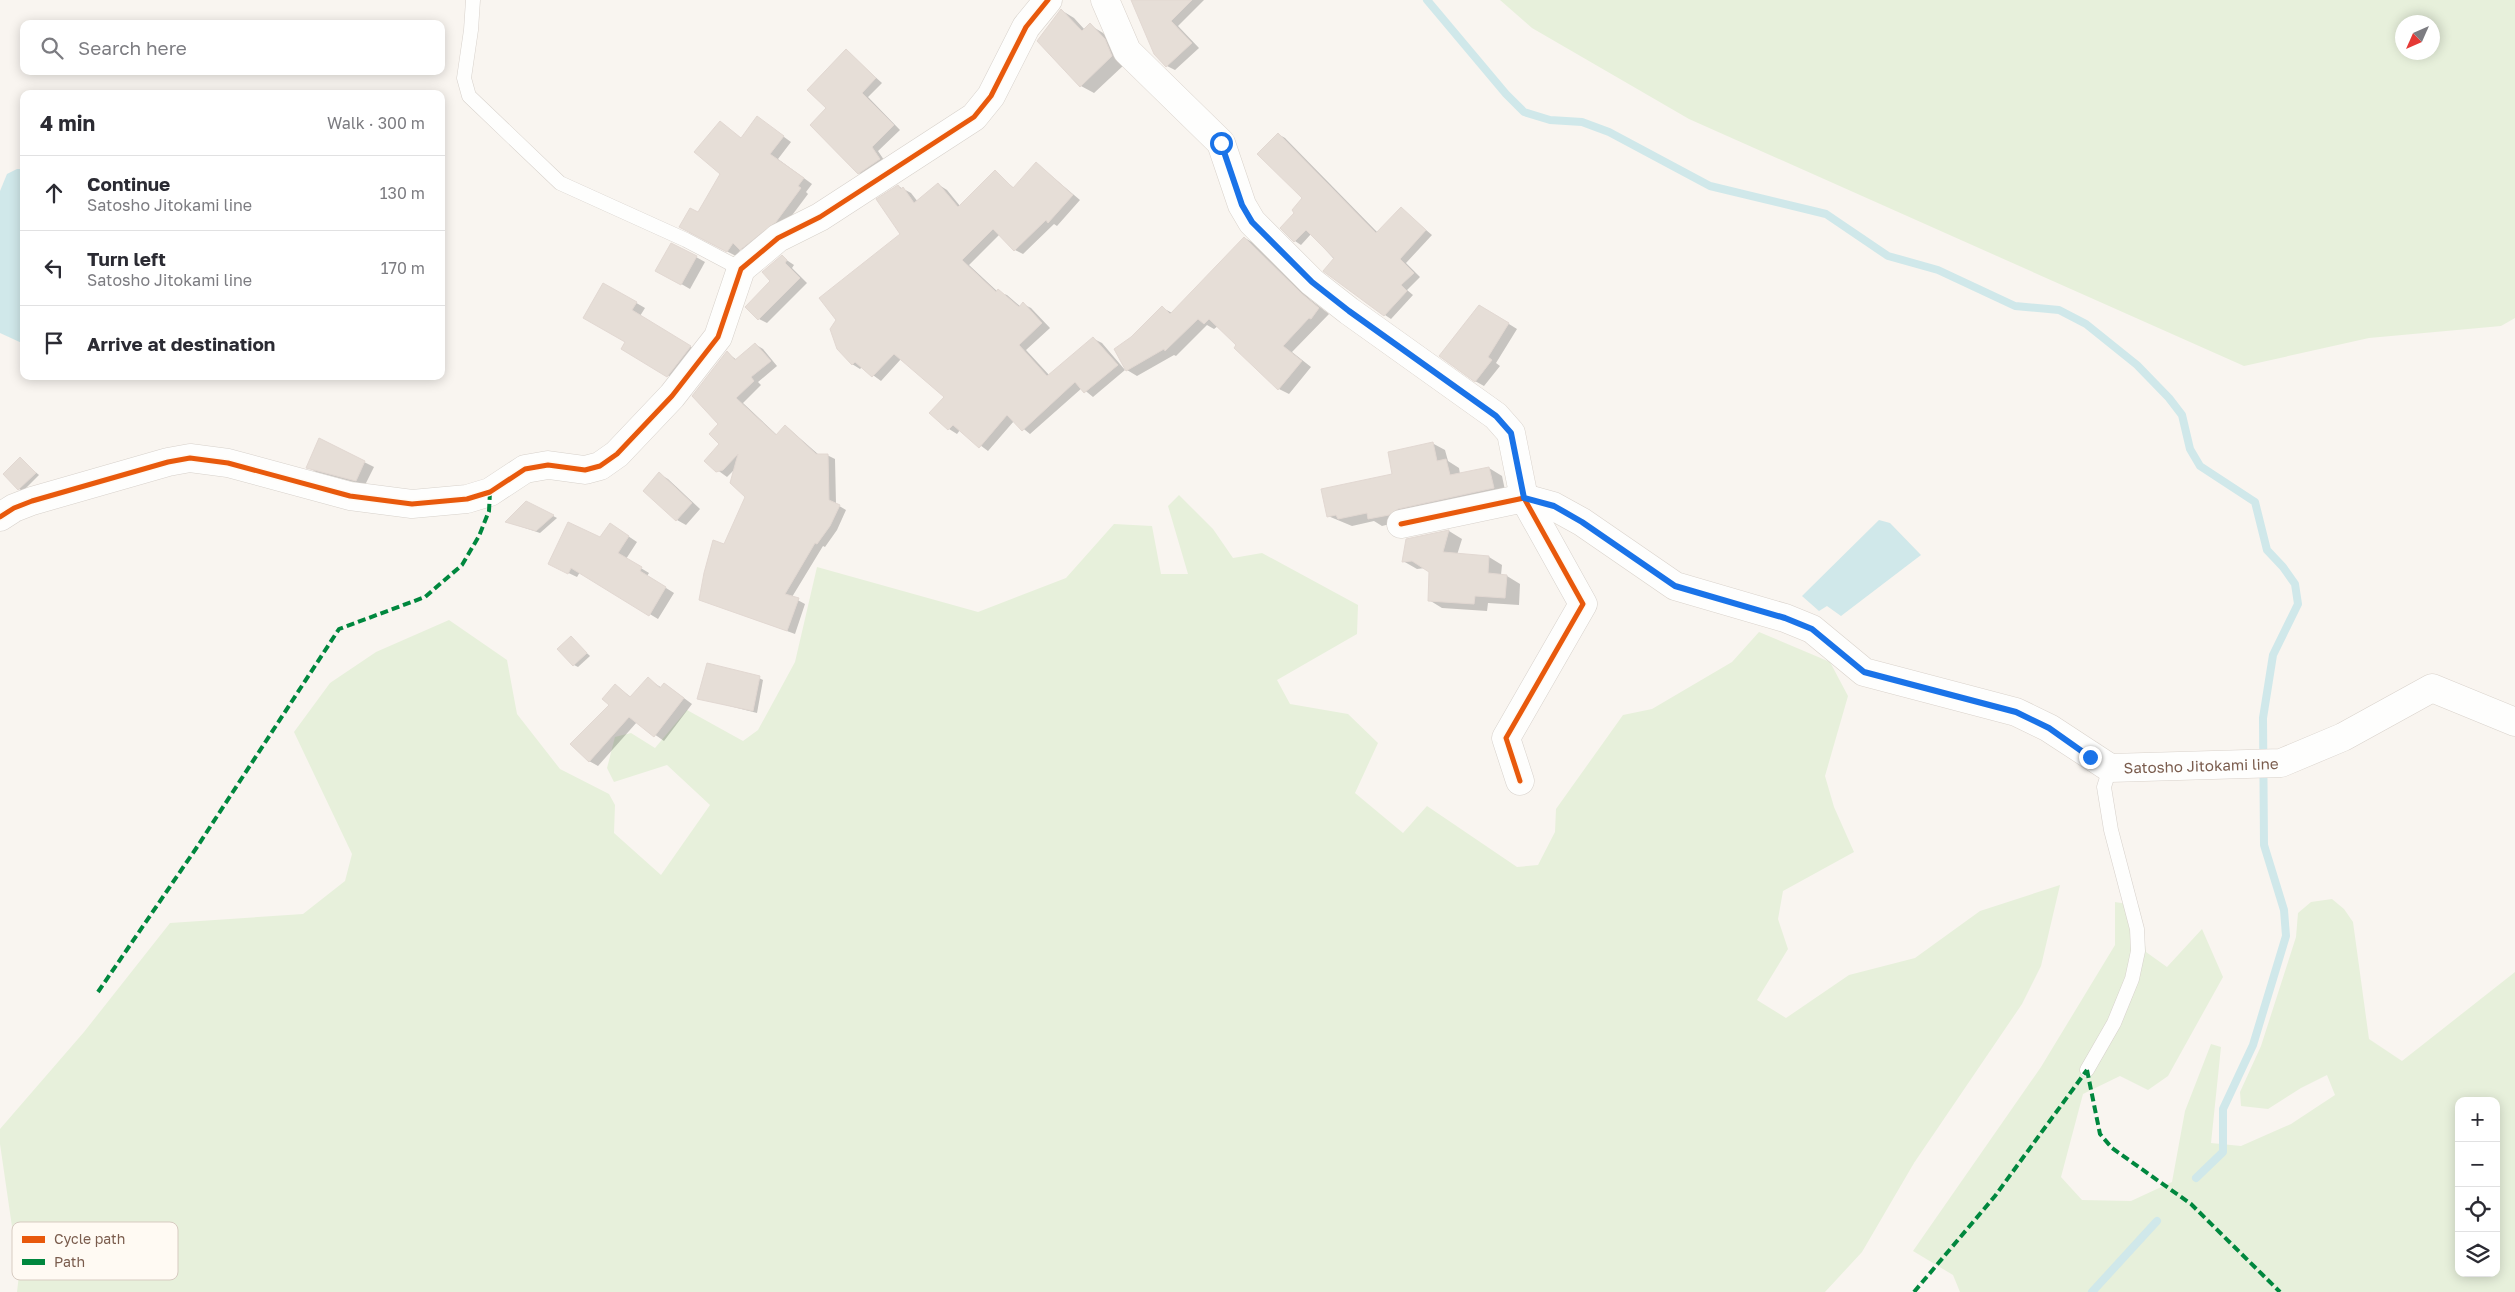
<!DOCTYPE html>
<meta charset="utf-8">
<style>
:root{--surface:#fff;--page:#f2f2f3;--text:#2b2b33;--muted:#7c7c81;--line:#e1e1e2}
body{margin:0;font-family:"Golos Text",sans-serif;background:var(--page);color:var(--text)}
.controls{position:absolute;right:15px;bottom:15px;display:grid;overflow:hidden;border-radius:10px;box-shadow:0 2px 12px #0003}
.controls button{width:45px;height:45px;display:grid;place-items:center;padding:0;border:0;border-bottom:1px solid var(--line);background:var(--surface);color:var(--text);font:25px sans-serif}
.compass{position:absolute;left:2395px;top:15px;width:45px;height:45px;border-radius:50%;background:var(--surface);box-shadow:0 2px 12px #0003;rotate:225deg}
.stop{position:absolute;width:15px;height:15px;margin:-11px;border:4px solid #1a73e8;border-radius:50%;background:#fff}
.stop.end{background:#1a73e8;border-color:#fff;box-shadow:0 1px 5px #0008}
.list{margin:0;padding:0;list-style:none}
h2{display:flex;justify-content:space-between;align-items:center;height:65px;margin:0;padding:0 20px;font-size:21px}
h2 small{font-size:16px;font-weight:400;color:var(--muted)}
.list li{display:grid;grid-template-columns:32px 1fr auto;gap:15px;align-items:center;box-sizing:border-box;height:75px;padding:0 20px;border-top:1px solid var(--line)}
.list b{display:block;font-size:19px;white-space:nowrap}
.list p{margin:0;font-size:16px;white-space:nowrap;color:var(--muted)}
.list em{font-size:16px;font-style:normal;color:var(--muted)}
.icon{flex:none;width:28px;height:28px;fill:none;stroke:currentColor;stroke-width:2;stroke-linecap:round;stroke-linejoin:round}
.map{position:relative;flex:none;width:2515px;height:1292px;overflow:hidden}
.search{position:absolute;background:var(--surface);box-shadow:0 2px 12px #0003;left:20px;top:20px;width:425px;height:55px;display:flex;align-items:center;gap:12px;box-sizing:border-box;padding:0 18px;border-radius:10px;color:var(--muted);font-size:19px}
.panel{position:absolute;background:var(--surface);box-shadow:0 2px 12px #0003;left:20px;top:90px;width:425px;height:290px;border-radius:10px}
.map>svg:first-child{display:block}
.green{fill:#e7f0db;fill-rule:evenodd}
.water{fill:#d0e8ea}
.shadow{fill:#0003}
.lines{fill:none;stroke-linecap:round;stroke-linejoin:round}
.stream{stroke:#d0e8ea;stroke-width:8}
.building{fill:#e6ded7;stroke:#e2d8d2}
.lane-casing{stroke:#d7d1cb;stroke-width:15}
.street-casing{stroke:#d7d1cb;stroke-width:29}
.secondary-casing{stroke:#d9d2cb;stroke-width:29}
.lane{stroke:#fefefd;stroke-width:14}
.street{stroke:#fefefd;stroke-width:28}
.secondary{stroke:#fefefd;stroke-width:28}
.quiet{stroke:#00873e;stroke-width:4;stroke-dasharray:8 4;stroke-linecap:butt}
.cycleway-casing{stroke:#fffaf3;stroke-width:8}
.cycleway{stroke:#e8590c;stroke-width:5}
.route{stroke:#1a73e8;stroke-width:6}
.labels{text-anchor:middle;dominant-baseline:central;stroke-width:5;stroke-linejoin:round;paint-order:stroke}
.street-label{font-size:15px;fill:#7a5c4d;stroke:#fffaf3}
.key{fill:#fffaf3;stroke:#d7cbc1;stroke-width:1}
.key-label{font-size:14px;fill:#7a5c4d}
</style>
<div class="map">
<svg width="2515" height="1292" viewBox="0 0 2515 1292">
<rect width="100%" height="100%" fill="#f9f5f0"/>
<g class="green">
<path d="M1500,0H2515V318L2501,326L2369,338L2244,366L1689,119L1532,28ZM2402,22H2432V52H2402Z"/>
<polygon points="1179,495 1213,529 1233,558 1262,553 1358,605 1357,634 1277,680 1290,704 1348,714 1378,743 1355,793 1403,833 1427,806 1517,867 1538,865 1555,832 1556,809 1623,715 1652,709 1732,662 1759,632 1830,662 1848,696 1825,776 1834,807 1854,852 1783,891 1778,919 1788,949 1757,1000 1786,1018 1849,975 1915,958 1980,911 2060,885 2041,966 2022,1004 1914,1163 1862,1252 1825,1292 17,1292 19,1275 0,1144 0,1129 84,1032 170,923 303,914 345,881 352,854 294,732 330,683 376,652 449,620 507,660 517,714 560,769 609,794 615,805 614,833 661,875 710,805 667,765 614,782 607,768 615,737 631,733 655,748 687,710 743,741 758,730 795,662 817,567 978,612 1066,578 1114,524 1152,526 1161,574 1188,574 1168,506"/>
<path d="M2332,899L2344,909L2353,922L2369,1039L2402,1061L2515,972V1292H1960L1953,1275L1913,1251L2041,1067L2115,945V902L2139,906L2146,952L2167,967L2202,929L2223,977L2168,1076L2148,1090L2120,1076L2083,1094L2061,1177L2082,1200L2131,1201L2172,1182L2185,1111L2211,1044L2221,1047L2211,1143L2241,1146L2291,1124L2335,1095L2327,1075L2301,1088L2268,1109L2241,1106L2240,1092L2261,1046L2296,937L2298,913L2311,902ZM2459,1101H2496V1273H2459Z"/>
</g>
<g class="water">
<polygon points="17,169 24,169 24,344 0,333 0,191 7,174"/>
<polygon points="1879,520 1890,523 1921,555 1841,616 1827,606 1819,611 1802,596"/>
</g>
<g class="shadow">
<polygon points="1137,0 1204,0 1178,26 1199,48 1175,70 1167,66"/>
<polygon points="1061,10 1074,18 1085,30 1090,25 1103,33 1118,48 1125,64 1094,93 1081,86"/>
<polygon points="846,51 882,83 868,97 900,130 878,151 886,163 865,177 859,173 828,108"/>
<polygon points="758,118 791,142 778,159 812,184 806,192 808,194 784,226 749,254 741,249 736,256 689,232 722,173 720,123 742,139"/>
<polygon points="1278,134 1285,138 1378,233 1401,209 1432,235 1406,263 1420,277 1407,290 1413,295 1391,319 1385,315 1311,234 1301,245 1295,241 1296,213 1304,198"/>
<polygon points="1036,163 1080,200 1057,226 1054,224 1023,254 1015,250 1000,234 969,265 998,292 1007,295 1021,307 1023,304 1031,308 1050,328 1026,350 1050,376 1094,339 1102,343 1125,370 1093,397 1082,388 1030,434 1014,421 988,451 960,430 957,434 949,429 931,413 946,397 901,359 881,381 862,367 860,369 852,364 902,235 898,186 911,193 918,202 939,185 947,190 960,206 995,172 1014,188"/>
<polygon points="1245,238 1255,244 1311,300 1329,314 1292,352 1311,367 1289,394 1279,389 1236,348 1238,345 1218,326 1214,329 1207,325 1176,356 1174,355 1137,376 1127,370 1132,338 1163,308 1172,313"/>
<polygon points="696,257 705,262 690,289 657,270"/>
<polygon points="782,257 794,265 792,268 807,283 767,323 759,319"/>
<polygon points="604,284 645,308 640,316 699,352 677,381 623,348 627,342"/>
<polygon points="1480,306 1517,329 1496,363 1500,366 1484,386 1475,381"/>
<polygon points="755,344 763,349 777,366 758,382 761,385 743,403 777,435 786,426 819,455 827,455 835,459 836,504 846,510 837,530 825,547 823,546 792,597 805,604 795,634 701,599 746,496 735,469 727,477 705,461 721,444 720,424 727,353 737,360"/>
<polygon points="320,440 374,467 365,485 316,472 308,467"/>
<polygon points="1432,443 1445,450 1448,461 1459,468 1460,474 1489,468 1502,476 1506,495 1382,526 1374,521 1352,526 1328,516 1394,475"/>
<polygon points="20,459 39,475 23,491 19,489"/>
<polygon points="659,474 668,479 700,509 686,525 677,520 644,490"/>
<polygon points="526,502 557,518 540,533 510,523"/>
<polygon points="619,530 637,542 626,559 649,573 647,576 674,593 658,619 580,572 577,577 558,568"/>
<polygon points="1449,531 1462,539 1457,555 1489,557 1502,565 1501,575 1507,576 1520,584 1519,605 1488,603 1487,611 1442,608 1429,600 1430,571 1425,568 1417,569 1403,561 1407,540"/>
<polygon points="571,638 590,656 578,667 574,665"/>
<polygon points="759,678 763,680 757,713 698,698"/>
<polygon points="648,679 662,688 665,684 692,704 664,741 637,722 598,766 589,761 611,705 615,686 631,697"/>
</g>
<g class="lines">
<g class="stream">
<polyline points="1427,0 1506,94 1524,112 1550,120 1582,122 1609,132 1710,186 1826,214 1888,256 1938,270 2015,306 2059,310 2086,324 2137,365 2169,398 2182,415 2190,449 2200,466 2255,502 2267,550 2283,567 2295,584 2298,604 2273,655 2263,718 2264,845 2284,910 2286,936 2253,1045 2223,1109 2223,1152 2196,1178"/>
<polyline points="2092,1292 2157,1221"/>
</g>
</g>
<g class="building">
<polygon points="1131,0 1192,0 1171,21 1192,43 1166,67 1154,54"/>
<polygon points="1061,9 1082,31 1090,23 1105,39 1112,56 1080,87 1037,41"/>
<polygon points="846,49 876,78 862,93 894,125 872,147 880,159 858,174 810,125 826,108 807,90"/>
<polygon points="757,116 784,136 770,154 804,178 798,186 801,188 776,222 740,250 733,243 727,252 679,227 690,208 698,212 720,174 694,152 720,121 741,138"/>
<polygon points="1278,133 1376,233 1401,207 1426,230 1400,259 1414,273 1401,285 1407,291 1384,316 1323,271 1334,258 1306,230 1294,242 1280,228 1294,213 1292,210 1302,198 1257,154"/>
<polygon points="1036,162 1073,195 1048,223 1046,220 1014,251 993,229 962,260 996,292 998,289 1019,307 1023,302 1042,323 1019,345 1047,376 1093,337 1118,365 1084,393 1075,382 1022,431 1007,415 979,448 953,425 948,430 929,413 944,397 894,354 872,377 855,362 852,365 837,349 830,329 836,320 819,298 900,234 876,199 898,185 901,189 903,187 914,203 938,183 958,207 995,170 1013,188"/>
<polygon points="1244,237 1301,293 1319,308 1311,319 1309,318 1283,346 1302,361 1278,390 1234,348 1236,345 1209,319 1204,324 1198,319 1165,351 1164,349 1126,371 1114,349 1131,337 1162,306 1170,314"/>
<polygon points="671,243 697,256 681,285 655,271"/>
<polygon points="782,255 787,260 785,263 800,278 758,320 745,307 770,281 762,272"/>
<polygon points="603,283 637,302 632,310 691,346 667,377 621,349 625,342 583,318"/>
<polygon points="1479,305 1509,323 1488,357 1492,360 1475,382 1439,356"/>
<polygon points="755,343 771,361 751,377 754,381 736,398 776,435 785,425 816,454 828,454 829,500 840,505 830,526 817,544 815,543 785,594 799,598 787,631 699,600 704,573 713,540 724,544 745,497 730,483 738,454 723,470 716,472 704,461 719,444 709,434 718,424 692,396 727,351 735,360"/>
<polygon points="319,438 365,461 356,481 306,468"/>
<polygon points="1433,442 1437,461 1446,459 1450,475 1489,467 1494,488 1398,509 1389,515 1368,519 1367,513 1338,519 1336,515 1327,517 1321,489 1392,474 1388,452"/>
<polygon points="20,457 36,473 18,490 3,474"/>
<polygon points="659,472 692,503 676,521 643,491"/>
<polygon points="526,501 554,515 536,531 505,522"/>
<polygon points="568,522 600,537 610,523 629,536 618,553 642,567 640,571 666,587 649,616 571,568 568,574 548,564"/>
<polygon points="1449,530 1443,552 1489,556 1488,573 1507,575 1505,598 1475,596 1474,604 1428,601 1429,572 1412,561 1402,562 1406,539"/>
<polygon points="571,636 587,653 573,666 557,649"/>
<polygon points="707,663 760,676 753,711 697,699"/>
<polygon points="648,677 660,688 664,683 684,698 654,737 629,717 589,762 570,744 609,705 602,699 615,684 630,697"/>
</g>
<g class="lines">
<g class="lane-casing">
<g id="lane">
<polyline points="473,0 471,30 464,78 469,96 560,183 686,240 741,269"/>
<polyline points="2087,1070 2114,1023 2132,979 2138,951 2137,929 2111,830 2104,787 2110,768"/>
</g>
</g>
<g class="street-casing">
<g id="street">
<polyline points="0,517 14,508 32,501 168,462 190,458 228,463 350,496 412,504 467,499 490,492 525,469 548,465 585,470 600,466 617,454 672,396 718,337 741,269 778,238 820,217 974,117 991,96 1026,27 1048,0"/>
<polyline points="1401,524 1524,498 1583,604 1506,738 1520,781"/>
</g>
</g>
<g class="secondary-casing">
<g id="secondary">
<path id="s1" d="M1105,0L1127,51L1221,143L1242,205L1252,222L1312,282L1349,311L1496,416L1511,433L1524,498L1553,506L1582,522L1675,586L1785,618L1812,629L1864,672L2016,712L2049,728L2110,768L2281,763L2343,737L2432,688L2515,722"/>
</g>
</g>
<use href="#lane" class="lane"/>
<use href="#street" class="street"/>
<use href="#secondary" class="secondary"/>
<g class="quiet">
<polyline points="98,992 197,847 339,629 425,597 462,565 479,536 489,511 490,492"/>
<polyline points="2087,1070 2100,1134 2112,1148 2191,1204 2280,1292"/>
<polyline points="1914,1292 1995,1196 2087,1070"/>
</g>
<g class="cycleway-casing">
<g id="cycleway">
<polyline points="0,517 14,508 32,501 168,462 190,458 228,463 350,496 412,504 467,499 490,492 525,469 548,465 585,470 600,466 617,454 672,396 718,337 741,269 778,238 820,217 974,117 991,96 1026,27 1048,0"/>
<polyline points="1401,524 1524,498 1583,604 1506,738 1520,781"/>
</g>
</g>
<use href="#cycleway" class="cycleway"/>
</g>
<g class="lines">
<polyline class="route" points="1221,143 1242,205 1252,222 1312,282 1349,311 1496,416 1511,433 1524,498 1554,506 1582,522 1675,586 1785,618 1812,629 1864,672 2016,712 2049,728 2090,757"/>
</g>
<g class="labels">
<g class="street-label">
<text stroke="none"><textPath href="#s1" startOffset="1419">Satosho Jitokami line</textPath></text>
</g>
</g>
<rect x="12" y="1222" width="166" height="58" rx="8" class="key"/>
<rect x="22" y="1236" width="23" height="7" fill="#e8590c"/>
<rect x="22" y="1259" width="23" height="6" fill="#00873e"/>
<g class="key-label">
<text x="54" y="1244">Cycle path</text>
<text x="54" y="1267">Path</text>
</g>
</svg>
<div class="controls">
<button>+</button>
<button>−</button>
<button><svg class="icon" aria-label="locate" viewBox="0 0 24 24"><circle cx="12" cy="12" r="6"/><path d="M12 2v4M12 18v4M2 12h4M18 12h4"/></svg></button>
<button><svg class="icon" aria-label="layers" viewBox="0 0 24 24"><path d="M12 4l9 5-9 5-9-5zM3 14l9 5 9-5"/></svg></button>
</div>
<svg class="compass" viewBox="-18 -18 36 36"><path d="M0-13l5 13h-10z" fill="#e53935"/><path d="M0 13l5-13h-10z" fill="#7c7c81"/></svg>
<div class="stop" style="left:1221px;top:143px"></div>
<div class="stop end" style="left:2090px;top:757px"></div>
<div class="search"><svg class="icon" aria-label="search" viewBox="0 0 24 24"><circle cx="10" cy="10" r="6"/><path d="M15 15l6 6"/></svg>Search here</div>
<section class="panel">
<h2>4 min<small>Walk · 300 m</small></h2>
<ul class="list">
<li><svg class="icon" aria-label="ahead" viewBox="0 0 24 24"><path d="M12 20V5M6 11l6-6 6 6"/></svg><div><b>Continue</b><p>Satosho Jitokami line</p></div><em>130 m</em></li>
<li><svg class="icon" aria-label="left" viewBox="0 0 24 24"><path d="M17 20v-9H6M10 6l-5 5 5 5"/></svg><div><b>Turn left</b><p>Satosho Jitokami line</p></div><em>170 m</em></li>
<li><svg class="icon" aria-label="arrive" viewBox="0 0 24 24"><path d="M6 21V4h12l-3 4 3 4H6"/></svg><div><b>Arrive at destination</b></div></li>
</ul>
</section>
</div>
